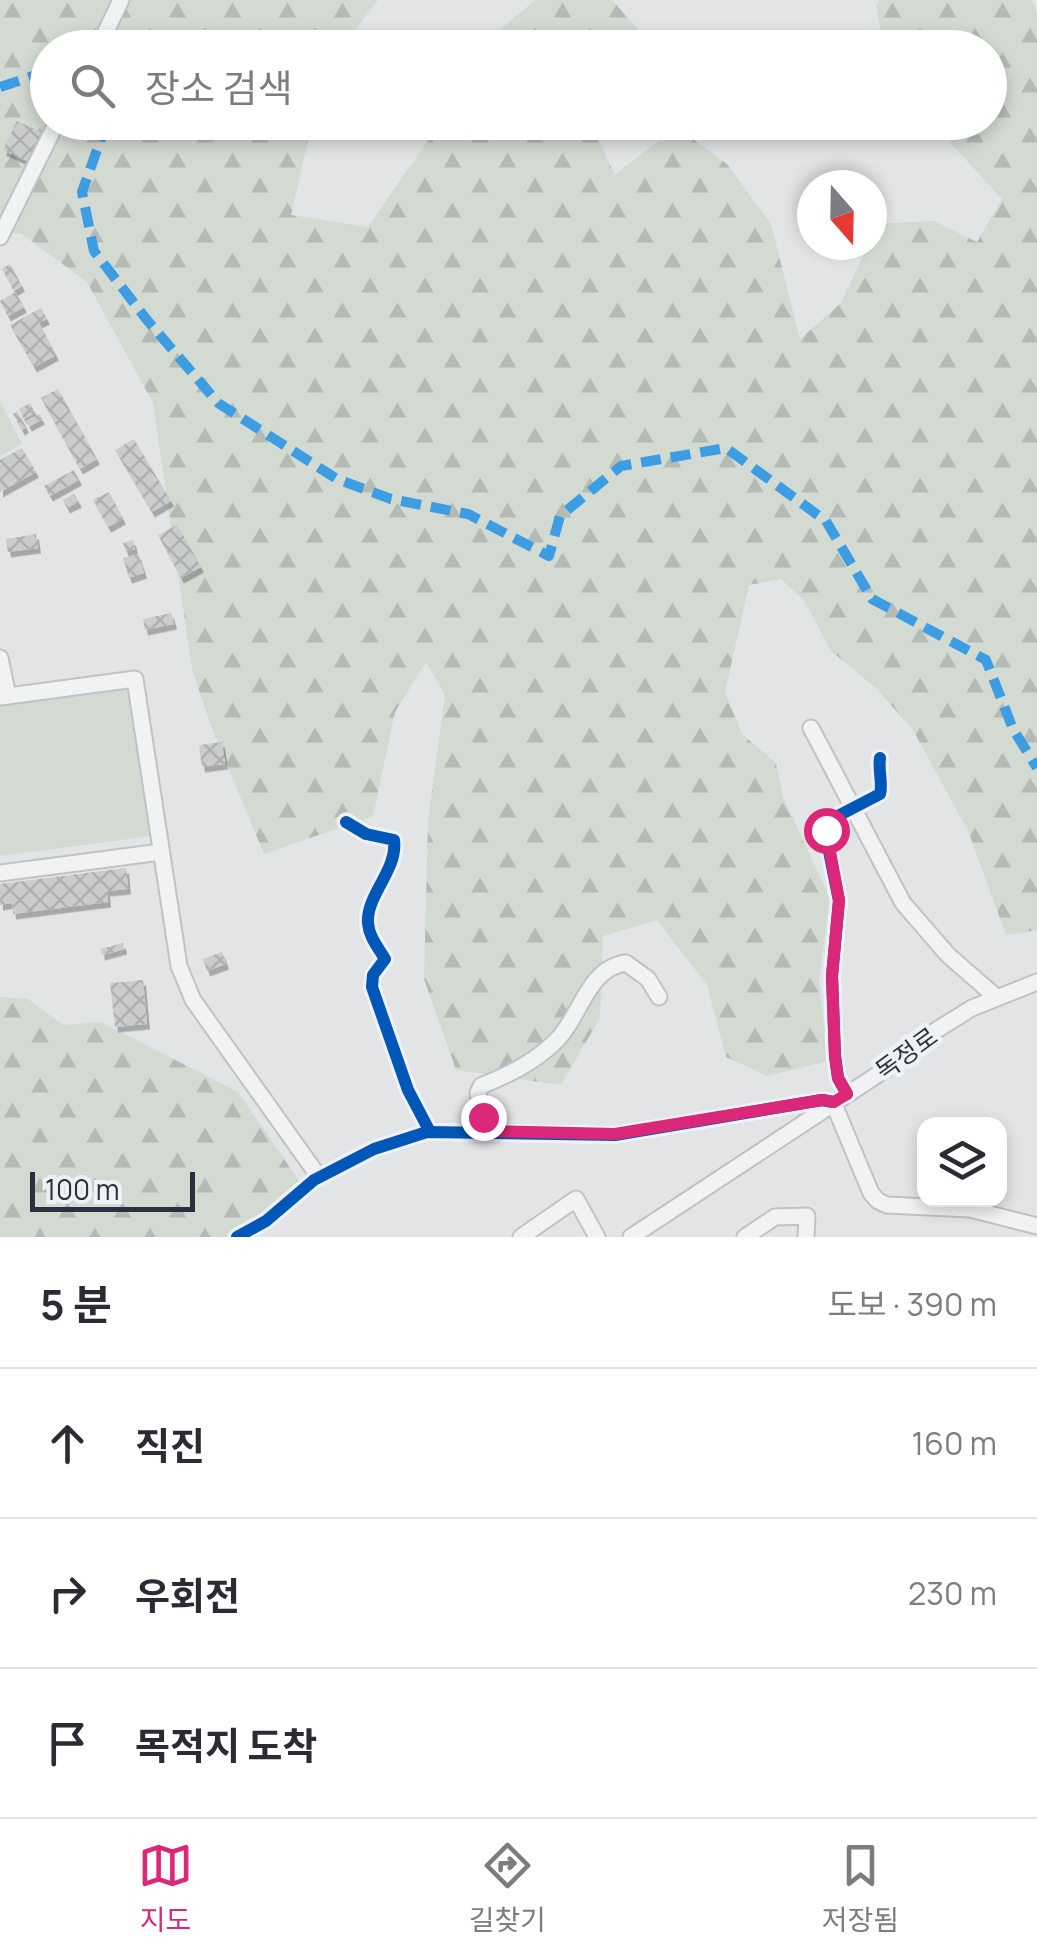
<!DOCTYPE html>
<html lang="ko">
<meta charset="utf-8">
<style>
:root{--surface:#fff;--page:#f2f2f3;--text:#2b2b33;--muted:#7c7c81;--line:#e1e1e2;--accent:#db2777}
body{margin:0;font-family:Manrope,"Noto Sans KR",sans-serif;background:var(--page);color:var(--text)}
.controls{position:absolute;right:30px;bottom:30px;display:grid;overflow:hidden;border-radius:20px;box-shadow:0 5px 15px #0003}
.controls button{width:90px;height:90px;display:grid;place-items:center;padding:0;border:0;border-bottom:2px solid var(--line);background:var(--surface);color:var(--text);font:50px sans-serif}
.compass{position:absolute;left:797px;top:170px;width:90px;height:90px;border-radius:50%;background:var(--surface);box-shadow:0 5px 15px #0003;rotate:160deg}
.scale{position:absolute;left:30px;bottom:25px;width:165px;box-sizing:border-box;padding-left:10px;border:5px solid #2a303e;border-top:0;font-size:28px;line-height:35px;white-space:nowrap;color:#2a303e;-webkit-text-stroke:8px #eff2f5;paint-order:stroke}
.stop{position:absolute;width:30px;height:30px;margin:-22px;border:8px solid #db2777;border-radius:50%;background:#fff}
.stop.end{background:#db2777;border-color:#fff;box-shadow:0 2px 10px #0008}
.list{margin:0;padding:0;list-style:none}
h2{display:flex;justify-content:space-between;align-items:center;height:130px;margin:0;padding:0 40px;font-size:42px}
h2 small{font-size:32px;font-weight:400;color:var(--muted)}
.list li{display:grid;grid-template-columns:65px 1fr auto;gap:30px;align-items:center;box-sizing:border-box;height:150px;padding:0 40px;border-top:2px solid var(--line)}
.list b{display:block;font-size:38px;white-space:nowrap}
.list em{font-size:32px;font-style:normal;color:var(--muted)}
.icon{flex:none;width:55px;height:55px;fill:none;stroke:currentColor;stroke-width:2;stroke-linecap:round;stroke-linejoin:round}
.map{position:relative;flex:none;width:1037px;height:1237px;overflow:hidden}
.search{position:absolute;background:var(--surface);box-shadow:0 5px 15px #0003;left:30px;right:30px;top:30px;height:110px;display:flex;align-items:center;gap:25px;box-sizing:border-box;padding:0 35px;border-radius:55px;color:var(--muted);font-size:38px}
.sheet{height:580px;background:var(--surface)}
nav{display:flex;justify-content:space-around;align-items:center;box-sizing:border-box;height:140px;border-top:2px solid var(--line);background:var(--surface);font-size:28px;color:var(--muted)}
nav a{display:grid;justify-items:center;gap:5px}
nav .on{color:var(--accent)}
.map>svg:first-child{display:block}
.forest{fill:url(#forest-firs)}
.garden{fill:#d2dad2}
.building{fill:url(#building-cross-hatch);filter:url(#shadow)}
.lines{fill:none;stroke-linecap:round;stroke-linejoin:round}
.minor-casing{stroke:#c0c2c4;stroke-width:19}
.minor{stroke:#f0f2f3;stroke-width:15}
.quiet{stroke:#3d9de3;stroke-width:10;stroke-dasharray:20 10;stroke-linecap:butt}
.cycleway-casing{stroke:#eff2f5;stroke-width:19}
.cycleway{stroke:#0057b8;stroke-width:12}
.route{stroke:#db2777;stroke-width:12}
.labels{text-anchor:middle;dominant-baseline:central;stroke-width:9;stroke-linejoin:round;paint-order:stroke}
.street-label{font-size:25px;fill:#2a303e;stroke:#eff2f5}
</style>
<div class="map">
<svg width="1037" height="1237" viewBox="0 0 1037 1237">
<defs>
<pattern id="forest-firs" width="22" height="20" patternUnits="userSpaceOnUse" patternTransform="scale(2.5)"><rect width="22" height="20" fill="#d2dad2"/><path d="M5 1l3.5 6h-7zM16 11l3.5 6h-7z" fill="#b4bbb5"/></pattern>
<pattern id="building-cross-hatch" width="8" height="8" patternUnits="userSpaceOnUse" patternTransform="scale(2.5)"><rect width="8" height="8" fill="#caccce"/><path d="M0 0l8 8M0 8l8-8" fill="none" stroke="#aeb0b2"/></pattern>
<filter id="shadow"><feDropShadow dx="3" dy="5.5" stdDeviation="0" flood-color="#0004"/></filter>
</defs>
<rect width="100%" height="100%" fill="#e2e4e6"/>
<g class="forest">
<polygon points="0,0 378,0 342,47 48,48 48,122 312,123 291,215 368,227 440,123 590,123 615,175 676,127 727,164 771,224 800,339 841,303 868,245 872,245 877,224 934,221 977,242 1002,199 932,123 990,122 990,48 884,47 876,6 880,0 1032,0 1037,13 1037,930 1006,935 968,831 913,730 875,687 831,651 804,600 781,579 749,585 725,692 742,734 776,763 783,797 830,898 819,981 828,1061 767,1076 726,1057 707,985 657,920 603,936 600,1018 561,1085 456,1070 424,979 428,821 445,695 426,662 395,712 373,816 264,854 211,726 192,669 153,403 87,282 20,233 0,235"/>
<polygon points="535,0 612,0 640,31 630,47 480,47"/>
<polygon points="0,997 28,999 63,1025 101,1022 238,1092 304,1188 264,1231 235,1237 0,1237"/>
</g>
<g class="garden">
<polygon points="0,400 22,444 0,456"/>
<polygon points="133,688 151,836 0,856 0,705"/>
</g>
<g class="building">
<polygon points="17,121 41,132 27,161 3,150"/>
<polygon points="10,264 22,286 14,291 2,269"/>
<polygon points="15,292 24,307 8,316 0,301"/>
<polygon points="41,308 47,319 39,323 56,355 34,367 10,325"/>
<polygon points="58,389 97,459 80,469 41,398"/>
<polygon points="30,403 35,413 24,419 19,409"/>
<polygon points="17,411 26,427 22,430 13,414"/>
<polygon points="39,414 42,419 29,426 26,421"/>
<polygon points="134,439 171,501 152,512 115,450"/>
<polygon points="22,448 36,472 0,492 0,460"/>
<polygon points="74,470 79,480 50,496 44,486"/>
<polygon points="109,492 123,519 108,527 93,500"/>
<polygon points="74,494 79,502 67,508 63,500"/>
<polygon points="177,525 201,567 181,578 158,535"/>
<polygon points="36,534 38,548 8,552 6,539"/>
<polygon points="133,540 135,549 126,552 123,543"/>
<polygon points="138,554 144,573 129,578 123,558"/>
<polygon points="171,613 174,624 145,630 143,619"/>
<polygon points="222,742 225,764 202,767 199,745"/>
<polygon points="126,868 128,889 107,891 108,902 13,914 12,903 0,905 0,884"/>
<polygon points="123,943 124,949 102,955 101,949"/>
<polygon points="222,952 226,964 207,971 203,959"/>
<polygon points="143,980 147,1024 115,1027 110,983"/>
</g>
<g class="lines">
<g class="minor-casing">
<g id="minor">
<polyline points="98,48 121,0"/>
<polyline points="0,237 57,122"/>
<polyline points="0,658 8,696"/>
<polyline points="0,697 135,679 179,966 193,1000 319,1177"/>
<polyline points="811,728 903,903 948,955 996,997"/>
<path d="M346,822L366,834L394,840C398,870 366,895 368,923C369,937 378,947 385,959L373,975L372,987L408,1090L430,1132"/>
<polyline points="0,873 161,852"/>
<path d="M847,1094L838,1078L835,1056L832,976L839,901L825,831L832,819L880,794C883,784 878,771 880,758"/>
<polyline points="833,1102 871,1193 878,1201 887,1205 970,1209 1037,1226"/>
<path d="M484,1131L478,1093L481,1086C508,1075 533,1063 555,1042C581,1017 587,968 626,963L648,979L659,997"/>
<polyline points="237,1237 266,1221 314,1180 374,1149 427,1132 615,1135 822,1100 833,1102"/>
<polyline points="521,1237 576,1199 597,1237"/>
<polyline points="631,1237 886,1069 927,1036 972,1008 1037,982"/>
<polyline points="745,1237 775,1217 807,1216 806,1237"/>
</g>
</g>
<use href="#minor" class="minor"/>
<g class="quiet">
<polyline points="0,87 36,75 48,67"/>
<polyline points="107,122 82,192 94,251 147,320 218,403 337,479 391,499 468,514 549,556 560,516 621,466 726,448 826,521 872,599 986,660 1013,729 1037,768"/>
</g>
<g class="cycleway-casing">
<g id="cycleway">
<path d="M346,822L366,834L394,840C398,870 366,895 368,923C369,937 378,947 385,959L373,975L372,987L408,1090L430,1132"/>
<path d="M847,1094L838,1078L835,1056L832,976L839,901L825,831L832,819L880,794C883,784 878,771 880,758"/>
<polyline points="237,1237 266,1221 314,1180 374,1149 427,1132 615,1135 822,1100 833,1102"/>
</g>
</g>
<use href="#cycleway" class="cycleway"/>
</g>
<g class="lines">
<polyline class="route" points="483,1117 484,1131 615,1134 822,1100 834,1102 847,1094 838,1078 835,1056 832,976 839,900 826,830"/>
</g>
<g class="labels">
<g class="street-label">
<text transform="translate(906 1053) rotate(-36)">독정로</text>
</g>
</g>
</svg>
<div class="controls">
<button><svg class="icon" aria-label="layers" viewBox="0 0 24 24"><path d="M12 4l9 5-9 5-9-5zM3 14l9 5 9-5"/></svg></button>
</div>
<svg class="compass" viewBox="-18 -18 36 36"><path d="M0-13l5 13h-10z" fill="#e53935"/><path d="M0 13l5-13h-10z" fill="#7c7c81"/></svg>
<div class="scale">100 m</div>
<div class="stop" style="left:826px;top:830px"></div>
<div class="stop end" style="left:483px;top:1117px"></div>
<div class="search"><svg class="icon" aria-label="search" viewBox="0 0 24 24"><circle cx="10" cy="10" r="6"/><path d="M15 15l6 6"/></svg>장소 검색</div>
</div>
<section class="sheet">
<h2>5 분<small>도보 · 390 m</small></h2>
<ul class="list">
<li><svg class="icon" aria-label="ahead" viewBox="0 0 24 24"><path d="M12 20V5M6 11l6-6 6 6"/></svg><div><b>직진</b></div><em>160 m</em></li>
<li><svg class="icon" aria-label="right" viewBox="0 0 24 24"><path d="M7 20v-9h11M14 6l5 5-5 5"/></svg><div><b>우회전</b></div><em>230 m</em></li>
<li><svg class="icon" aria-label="arrive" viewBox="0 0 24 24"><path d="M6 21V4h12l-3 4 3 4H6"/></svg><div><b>목적지 도착</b></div></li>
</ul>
</section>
<nav>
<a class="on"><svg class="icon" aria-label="map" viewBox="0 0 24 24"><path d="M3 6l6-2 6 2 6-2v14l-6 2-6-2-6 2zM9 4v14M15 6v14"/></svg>지도</a>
<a><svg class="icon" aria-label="directions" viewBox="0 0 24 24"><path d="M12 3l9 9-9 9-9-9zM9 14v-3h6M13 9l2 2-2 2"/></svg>길찾기</a>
<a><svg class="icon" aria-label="saved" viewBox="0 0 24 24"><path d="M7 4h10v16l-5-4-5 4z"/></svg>저장됨</a>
</nav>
